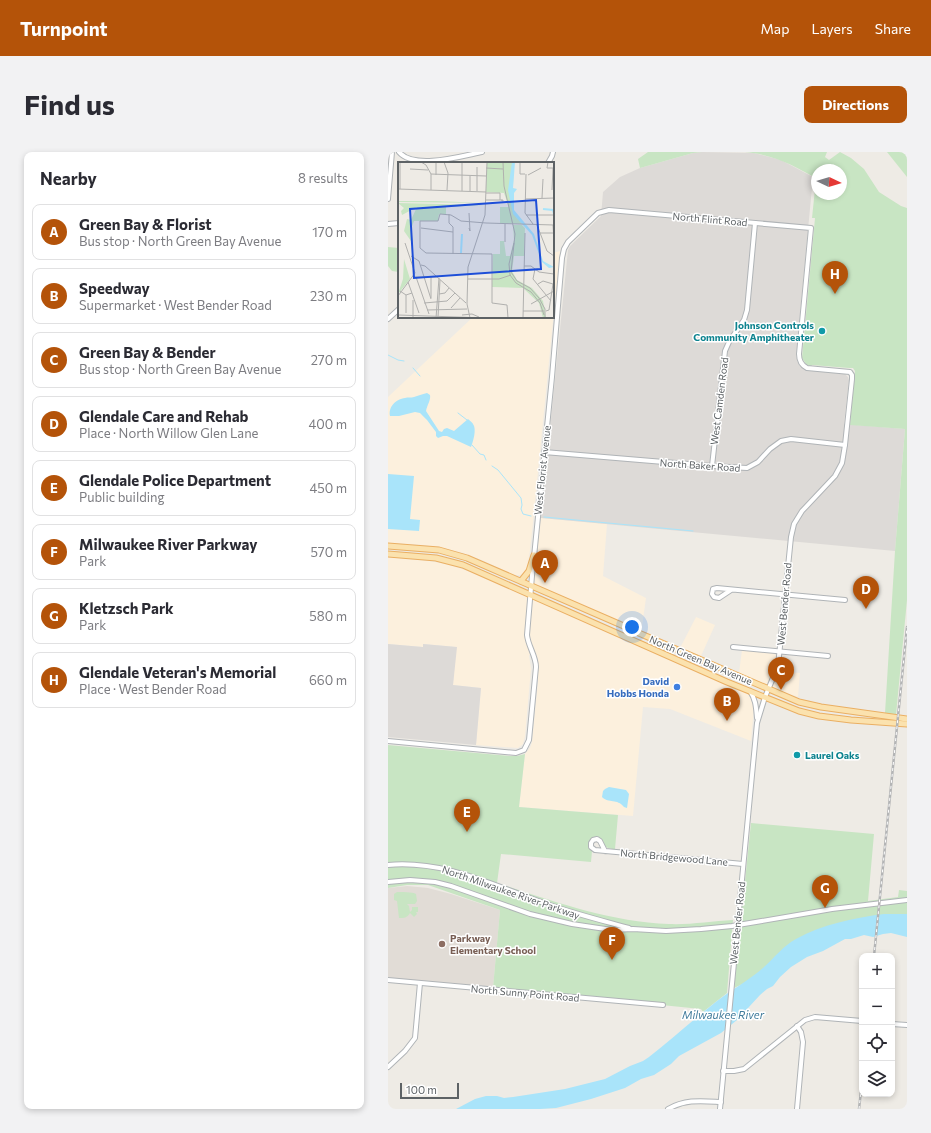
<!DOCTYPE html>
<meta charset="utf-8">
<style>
:root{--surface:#fff;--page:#f2f2f3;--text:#2b2b33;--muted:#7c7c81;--line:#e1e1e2;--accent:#b45309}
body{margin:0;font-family:Commissioner,sans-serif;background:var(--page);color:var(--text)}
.controls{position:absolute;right:12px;bottom:12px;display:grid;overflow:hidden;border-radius:8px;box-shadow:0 2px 6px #0003}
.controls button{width:36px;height:36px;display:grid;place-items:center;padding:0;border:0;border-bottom:1px solid var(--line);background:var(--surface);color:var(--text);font:20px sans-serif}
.compass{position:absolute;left:423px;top:12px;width:36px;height:36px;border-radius:50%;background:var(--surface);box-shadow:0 2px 6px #0003;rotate:94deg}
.scale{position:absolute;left:12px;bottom:10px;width:59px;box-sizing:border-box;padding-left:4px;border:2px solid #5d6265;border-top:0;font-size:11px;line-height:14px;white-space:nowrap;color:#5d6265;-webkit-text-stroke:3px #fff;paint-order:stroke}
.you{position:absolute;left:244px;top:475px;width:14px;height:14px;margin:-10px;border:3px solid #fff;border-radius:50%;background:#1a73e8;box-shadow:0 0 0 6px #1a73e833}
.badge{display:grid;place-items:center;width:26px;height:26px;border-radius:50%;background:var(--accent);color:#fff;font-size:13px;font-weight:700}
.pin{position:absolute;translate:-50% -33px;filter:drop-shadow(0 1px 2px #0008)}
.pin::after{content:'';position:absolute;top:21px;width:14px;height:12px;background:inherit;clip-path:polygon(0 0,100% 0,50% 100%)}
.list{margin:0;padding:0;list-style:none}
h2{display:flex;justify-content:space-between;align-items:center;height:52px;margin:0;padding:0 16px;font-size:17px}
h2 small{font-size:13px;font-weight:400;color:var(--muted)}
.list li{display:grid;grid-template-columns:26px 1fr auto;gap:12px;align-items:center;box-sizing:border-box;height:56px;margin:0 8px 8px;padding:0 8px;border:1px solid var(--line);border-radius:8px}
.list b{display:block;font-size:15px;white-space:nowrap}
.list p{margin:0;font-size:13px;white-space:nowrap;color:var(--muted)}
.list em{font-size:13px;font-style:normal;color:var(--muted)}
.icon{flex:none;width:22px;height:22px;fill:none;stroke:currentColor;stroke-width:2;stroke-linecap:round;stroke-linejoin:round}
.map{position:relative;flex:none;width:519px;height:957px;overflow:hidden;border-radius:8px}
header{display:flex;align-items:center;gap:24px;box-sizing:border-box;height:56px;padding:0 20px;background:var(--accent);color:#fff}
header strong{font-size:19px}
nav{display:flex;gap:22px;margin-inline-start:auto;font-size:14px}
.intro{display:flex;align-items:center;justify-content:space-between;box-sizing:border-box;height:96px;padding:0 24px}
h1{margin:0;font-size:28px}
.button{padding:10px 18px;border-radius:8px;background:var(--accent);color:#fff;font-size:14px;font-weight:700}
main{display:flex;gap:24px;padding:0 24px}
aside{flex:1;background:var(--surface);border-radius:8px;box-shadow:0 2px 6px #0003}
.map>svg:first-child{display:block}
.commercial{fill:#fcf0dd}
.industrial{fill:#dddad7}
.education{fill:#e1dcd6}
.green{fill:#c8e5c3}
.water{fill:#a9e4fa}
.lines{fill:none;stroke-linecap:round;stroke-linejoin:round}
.stream{stroke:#a9e4fa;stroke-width:1}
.minor-casing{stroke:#b0b4b7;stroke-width:6}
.major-casing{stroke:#eaaf63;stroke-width:7}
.minor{stroke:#fff;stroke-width:4}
.major{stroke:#fbe2ae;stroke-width:5}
.rail-casing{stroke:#b3b4b5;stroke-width:2.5}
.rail{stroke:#fff;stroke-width:1;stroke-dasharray:3;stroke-linecap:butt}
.culture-dot{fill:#0f9aa8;stroke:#fff;stroke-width:1.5}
.shop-dot{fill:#3f7fe0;stroke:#fff;stroke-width:1.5}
.education-dot{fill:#8d6e63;stroke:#fff;stroke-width:1.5}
.labels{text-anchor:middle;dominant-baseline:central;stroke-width:3;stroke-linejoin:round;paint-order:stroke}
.street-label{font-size:10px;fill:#5d6265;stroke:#fff}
.culture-label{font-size:10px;font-weight:bold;fill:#0d838f;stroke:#fff;text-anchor:end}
.shop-label{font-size:10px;font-weight:bold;fill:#366cbe;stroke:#fff;text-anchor:end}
.education-label{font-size:10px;font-weight:bold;fill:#785e54;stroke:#fff;text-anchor:start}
.water-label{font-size:11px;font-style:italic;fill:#407b9b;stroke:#fff}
.inset-river{fill:none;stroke:#a9e4fa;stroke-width:2}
.inset-road{fill:none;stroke:#b0b0ae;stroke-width:1}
.view{fill:#1d4ed8;fill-opacity:0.15;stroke:#1d4ed8;stroke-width:2}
.inset-edge{fill:none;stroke:#5d6265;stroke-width:2}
</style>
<header>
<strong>Turnpoint</strong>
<nav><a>Map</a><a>Layers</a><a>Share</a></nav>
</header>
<div class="intro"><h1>Find us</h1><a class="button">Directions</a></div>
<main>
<aside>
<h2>Nearby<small>8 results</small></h2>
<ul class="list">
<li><span class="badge">A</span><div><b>Green Bay &amp; Florist</b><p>Bus stop · North Green Bay Avenue</p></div><em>170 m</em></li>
<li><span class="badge">B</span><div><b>Speedway</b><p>Supermarket · West Bender Road</p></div><em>230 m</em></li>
<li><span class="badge">C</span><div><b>Green Bay &amp; Bender</b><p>Bus stop · North Green Bay Avenue</p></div><em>270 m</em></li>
<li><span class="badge">D</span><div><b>Glendale Care and Rehab</b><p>Place · North Willow Glen Lane</p></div><em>400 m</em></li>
<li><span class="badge">E</span><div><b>Glendale Police Department</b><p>Public building</p></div><em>450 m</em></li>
<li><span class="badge">F</span><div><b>Milwaukee River Parkway</b><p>Park</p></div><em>570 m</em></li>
<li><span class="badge">G</span><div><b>Kletzsch Park</b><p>Park</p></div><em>580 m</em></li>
<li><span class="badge">H</span><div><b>Glendale Veteran's Memorial</b><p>Place · West Bender Road</p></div><em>660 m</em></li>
</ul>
</aside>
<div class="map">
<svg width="519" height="957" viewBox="0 0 519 957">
<rect width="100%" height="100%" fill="#eeebe5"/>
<g class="commercial">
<polygon points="172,99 144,380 140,416 137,421 132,423 126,423 96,409 75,401 54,396 35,393 0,391 0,245 85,165 165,165 165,101"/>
<polygon points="153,366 219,372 215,424 258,446 253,482 143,433 146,403"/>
<polygon points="0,405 41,409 59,412 83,420 360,541 364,545 366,555 363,589 282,557 255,555 245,664 131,655 137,602 142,596 144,590 150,530 150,509 149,504 141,503 143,517 137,584 135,592 130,596 88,593 93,536 65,533 68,495 36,492 35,495 0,492"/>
<polygon points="308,465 327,473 313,504 292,496"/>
<polygon points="354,498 386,501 388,504 385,517 391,519 412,521 410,545 392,539 351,521"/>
</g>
<g class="industrial">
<polygon points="314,0 366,1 393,8 425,25 408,204 409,208 411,212 418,218 457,222 460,225 461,228 456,272 517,277 507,399 153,366 180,98 182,94 213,64 215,40 232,25 252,16 305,1"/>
<polygon points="0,492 35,495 35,492 69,495 65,533 93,536 88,593 0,585"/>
</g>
<polygon class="education" points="19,734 40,736 63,742 112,758 105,836 0,826 0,736"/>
<g class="green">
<polygon points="260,0 314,0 305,1 252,16 250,7"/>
<path d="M357,0H439L437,5L441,8L452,0L463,6L476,17L491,40L513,54L519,56V448L508,563L497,561L507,399L517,277L462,273L467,219L465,216H461L424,213L423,215L418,212L414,206L427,66H424L427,37L429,28V42H453V18H429V27C408,14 383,2 357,0Z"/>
<polygon points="499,0 519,0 519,25"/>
<polygon points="0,95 11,96 11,120 4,119 0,114"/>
<path d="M0,593L123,604H129L137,602L131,655L230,663L227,697C224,697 220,697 217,694C216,692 216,690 214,688C207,679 203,690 202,696L204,699L203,710L113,702L109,731C165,749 221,770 281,772C301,773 324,769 345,768L339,841L315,860L313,857L105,836L112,758L40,733H19L0,736Z"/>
<polygon points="363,671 486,682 480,749 510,745 511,738 519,739 519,776 474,775 346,836"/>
<path d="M9,740C13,740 25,740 28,742L29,749L27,752H19L21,754L22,760L24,758V755H30V760H28L29,762L26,765L22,761C19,766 16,766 11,766L9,749L6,748V742Z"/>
</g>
<g class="water">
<path d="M39,241L42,243C43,248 39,253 38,259L51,279L54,280L56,277L59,276L66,279L80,267C81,268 85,271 85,272C89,277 85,290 83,295L59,284H55L50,286L48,284V280L39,268L32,261L27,260L11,264H2C0,255 8,247 17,246C20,245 23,246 26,245C30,244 34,242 39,241Z"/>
<polygon points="0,322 26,324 22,367 32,368 31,379 0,377"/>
<path d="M221,635L238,638L241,642L239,656L236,655C229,646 221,652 214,645L215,639L217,637Z"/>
<path d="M496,762H519V785L503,781L495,782L485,785L476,783L463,787H457L435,799L419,805L403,815L392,825L385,834L379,837L372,843L349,868L333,881L291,904L283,912L266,923L253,927L237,936L203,947L168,956L152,957H68L87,947L98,944H109L116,946L125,945L177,937L217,927L242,914L255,909L261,905C284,887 306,867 329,849C344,837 362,828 376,815C387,805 395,794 408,787C435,772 466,766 496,762Z"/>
</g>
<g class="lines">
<g class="stream">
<polyline points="0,203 10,208 16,209"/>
<polyline points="25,216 32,224"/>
<polyline points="70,261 79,268"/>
<polyline points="84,293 92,302 96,303 98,308"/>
<polyline points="104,314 110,318 133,346 134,353 133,357 135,362 143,364"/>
<polyline points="156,365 305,379"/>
</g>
<g class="minor-casing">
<g id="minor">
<path d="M11,0C26,18 74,4 94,0"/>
<polyline points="160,11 164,4 165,0"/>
<polyline points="0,47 4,0"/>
<polyline points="0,72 11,71"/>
<polyline points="0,167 11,157"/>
<polyline points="156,300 324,314 359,316 370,310 382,297 393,289 403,287 457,293"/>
<polyline points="324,314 337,199 341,190 356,168 359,158 367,71"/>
<path d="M146,405L164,225L174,106L176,97L180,90L210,61L221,58L423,76L411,202C411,208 413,213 419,216L462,220L464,223V227L457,293L454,311L447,324L414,359L406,372L403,385L390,514L377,545L369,571L332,957"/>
<polyline points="343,438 331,446 326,445 324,442 325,437 329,436 457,448"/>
<polyline points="345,495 440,504"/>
<path d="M362,539C368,548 368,556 369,566"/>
<path d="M0,589L128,601L136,598L141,588L148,515C148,504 140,494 139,483L145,412"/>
<polyline points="217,699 212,689 209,687 205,688 203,691 203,695 207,698 355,712"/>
<path d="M0,713C56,708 104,733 156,751C184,761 212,768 241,776"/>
<polyline points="0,730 22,728 47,730 63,734 142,762 184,772 224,778 245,777 278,779 313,777 344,774 421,761 444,757 519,748"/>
<polyline points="0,828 275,853"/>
<polyline points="504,872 519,873"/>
<polyline points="409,874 413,880 415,890 409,957"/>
<polyline points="0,915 17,899 27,886 32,831"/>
<polyline points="335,919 346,919 356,917 417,868 427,865 474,869"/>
<path d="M280,957C298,947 313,949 333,950"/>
</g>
</g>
<g class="major-casing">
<g id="major">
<polyline points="0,394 51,398 79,406 238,475 253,482 411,550 433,555 519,567"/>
<polyline points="0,402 48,406 75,413 339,530 411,559 431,564 463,568 519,572"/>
<polyline points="133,429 141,419 146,403"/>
</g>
</g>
<use href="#minor" class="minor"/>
<use href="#major" class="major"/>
<g class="rail-casing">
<g id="rail">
<polyline points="486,804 519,475"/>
<polyline points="471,957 474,930"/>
</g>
</g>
<use href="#rail" class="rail"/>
</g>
<g class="culture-dot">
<circle cx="434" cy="179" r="4"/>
<circle cx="409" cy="603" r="4"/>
</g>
<circle class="shop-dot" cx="289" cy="535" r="4"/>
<circle class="education-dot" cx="54" cy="792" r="4"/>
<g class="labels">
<g class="street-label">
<text transform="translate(322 67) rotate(5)">North Flint Road</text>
<text transform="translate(331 249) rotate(-83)">West Camden Road</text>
<text transform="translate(312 313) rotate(4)">North Baker Road</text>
<text transform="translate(154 318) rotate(-84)">West Florist Avenue</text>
<text transform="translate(396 452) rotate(-85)">West Bender Road</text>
<text transform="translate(313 508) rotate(23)">North Green Bay Avenue</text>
<text transform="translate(286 705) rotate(5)">North Bridgewood Lane</text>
<text transform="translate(123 740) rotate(19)">North Milwaukee River Parkway</text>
<text transform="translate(349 771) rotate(-84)">West Bender Road</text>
<text transform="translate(137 841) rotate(5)">North Sunny Point Road</text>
</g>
<g class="culture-label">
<text x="426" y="173">Johnson Controls<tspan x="426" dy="12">Community Amphitheater</tspan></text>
<text x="417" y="603" text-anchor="start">Laurel Oaks</text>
</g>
<g class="shop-label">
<text x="281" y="529">David<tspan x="281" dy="12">Hobbs Honda</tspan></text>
</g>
<g class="education-label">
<text x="62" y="786">Parkway<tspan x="62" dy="12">Elementary School</tspan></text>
</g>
<g class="water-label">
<text x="335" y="862">Milwaukee River</text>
</g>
</g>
<g transform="translate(10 10)">
<rect width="156" height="156" fill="#eeebe5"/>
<path d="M89,0H116L114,46L124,62L102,61V45H111L106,31L88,30ZM0,39H38L86,41L0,40ZM0,41L86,43L48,45V52H41L40,59H16L13,67L15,82L6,69L9,57L13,58L19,45L4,53L3,49L6,46ZM115,63H124L127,66L126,94H116L114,109L119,118L134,126L145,139L148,156H145L141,141L125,126L94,125L95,92H102V79H106L108,94H112L116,78ZM6,97L12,117L0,132L5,117Z" fill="#c8e5c3"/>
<path d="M114,0H117L115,26L119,27L116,31V48L136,72L145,99L156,105L151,106L144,100L134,73L115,52L110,28Z" fill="#a9e4fa"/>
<path class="inset-river" d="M145,47L155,48L156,52M63,91L64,72"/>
<path class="inset-road" d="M23,0L28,3L33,12V28M46,0L50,11L49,28M64,0V29M105,0L106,24L117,72L113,110L119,119L132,126L141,136L147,147V156M122,0V12H127M150,0L149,6H155M88,6L105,7M12,7L30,8M33,12L88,14M128,12L127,51L135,62M38,13V0M130,13L143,6M0,27L88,30M2,27V0M154,28L155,6M72,29V14M79,29V5M88,31H102V38M144,36L145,17M127,37L156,36M88,38H105V39L103,38M51,52V61L55,65V92M128,53H156M139,63L149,89L156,94M155,63L156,79M23,66L55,70M71,66L72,69L71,51M142,71H155M107,80V62M116,81L111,102L112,113L118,121L133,130L142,141L146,153M13,94L21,99L33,137M23,103L27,104L68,141M126,104H133L141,110L156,112M137,107L135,117L153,139M17,115H40M18,115L31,152M70,117H101L113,113M10,120L21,151M140,122L145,119L155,122M2,129L8,133L14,131M41,132L47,131L51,126M0,134L17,111L7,81M33,136V115M26,141L49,139L57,131M133,142L156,129M53,146L62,136M29,148L69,147M125,149H146M148,149L151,148L155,122M8,151V133M0,153L88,156M64,153L74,152L81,155M40,155L42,118M15,156V138M38,156L41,116M72,156L69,142L70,105L87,53L89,0M110,156L109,143L94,141V92L28,91L22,86V59H40L42,52L53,53L63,59L88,61L156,63M125,156L127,71"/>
<path class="view" d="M138,38L143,107L16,116L12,47Z"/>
<rect width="156" height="156" class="inset-edge"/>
</g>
</svg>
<div class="controls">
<button>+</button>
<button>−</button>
<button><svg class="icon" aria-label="locate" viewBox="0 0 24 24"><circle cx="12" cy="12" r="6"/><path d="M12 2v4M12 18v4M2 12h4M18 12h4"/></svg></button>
<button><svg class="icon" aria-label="layers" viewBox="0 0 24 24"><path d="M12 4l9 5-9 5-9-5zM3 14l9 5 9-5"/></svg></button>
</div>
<svg class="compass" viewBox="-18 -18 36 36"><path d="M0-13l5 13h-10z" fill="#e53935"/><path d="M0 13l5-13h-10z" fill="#7c7c81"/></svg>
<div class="scale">100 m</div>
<div class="you"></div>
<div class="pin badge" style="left:157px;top:431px">A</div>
<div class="pin badge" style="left:339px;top:569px">B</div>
<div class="pin badge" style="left:393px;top:538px">C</div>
<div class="pin badge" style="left:478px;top:457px">D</div>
<div class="pin badge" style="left:79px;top:680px">E</div>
<div class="pin badge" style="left:224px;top:808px">F</div>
<div class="pin badge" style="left:437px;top:756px">G</div>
<div class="pin badge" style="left:447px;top:142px">H</div>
</div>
</main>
